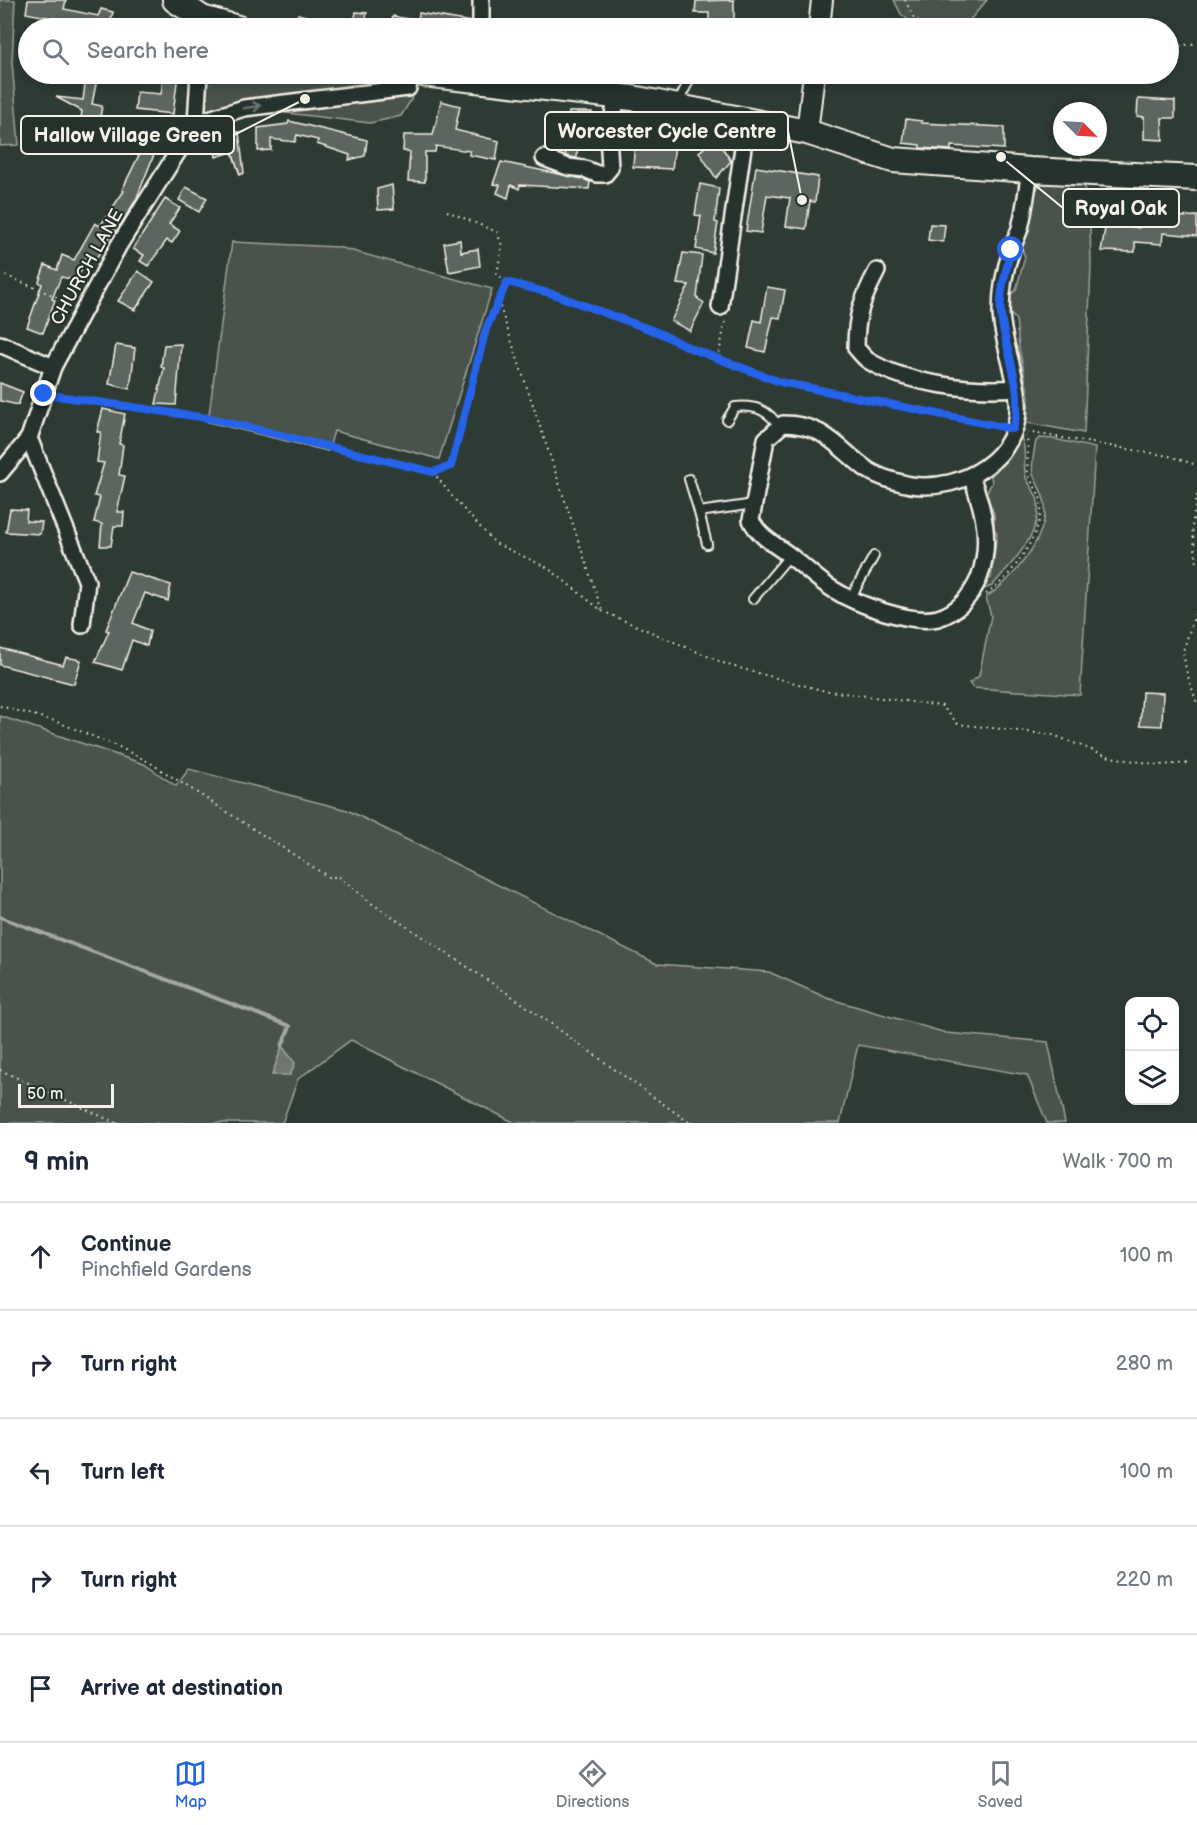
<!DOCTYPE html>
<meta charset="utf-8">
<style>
:root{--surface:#fff;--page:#f2f2f3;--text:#1f2937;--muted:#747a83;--line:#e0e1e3;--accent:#2563eb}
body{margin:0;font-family:"Balsamiq Sans",sans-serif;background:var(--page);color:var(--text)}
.controls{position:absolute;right:18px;bottom:18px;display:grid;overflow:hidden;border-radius:12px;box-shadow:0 3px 9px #0003}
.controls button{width:54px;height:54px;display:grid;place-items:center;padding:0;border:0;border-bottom:2px solid var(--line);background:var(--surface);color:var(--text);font:30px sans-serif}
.compass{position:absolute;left:1053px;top:102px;width:54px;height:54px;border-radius:50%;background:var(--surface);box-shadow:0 3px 9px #0003;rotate:114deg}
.scale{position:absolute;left:18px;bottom:15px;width:96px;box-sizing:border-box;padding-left:6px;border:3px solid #f4f1e8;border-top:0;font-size:16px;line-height:21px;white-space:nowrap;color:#f4f1e8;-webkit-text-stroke:4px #26332d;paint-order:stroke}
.stop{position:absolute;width:18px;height:18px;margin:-14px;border:4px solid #2563eb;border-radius:50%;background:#fff}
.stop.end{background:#2563eb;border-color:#fff;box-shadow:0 2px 6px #0008}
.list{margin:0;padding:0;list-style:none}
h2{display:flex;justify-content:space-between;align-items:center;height:78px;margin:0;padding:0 24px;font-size:26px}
h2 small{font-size:20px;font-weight:400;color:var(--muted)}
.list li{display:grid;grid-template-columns:39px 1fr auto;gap:18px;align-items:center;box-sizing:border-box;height:108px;padding:0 24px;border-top:2px solid var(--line)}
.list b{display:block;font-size:22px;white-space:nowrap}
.list p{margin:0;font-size:20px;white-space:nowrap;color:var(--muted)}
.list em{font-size:20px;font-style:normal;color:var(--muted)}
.icon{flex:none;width:33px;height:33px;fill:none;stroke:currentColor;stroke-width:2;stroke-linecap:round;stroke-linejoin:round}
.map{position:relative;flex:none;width:1197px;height:1123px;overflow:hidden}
.search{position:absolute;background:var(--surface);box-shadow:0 3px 9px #0003;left:18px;right:18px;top:18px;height:66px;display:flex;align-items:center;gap:15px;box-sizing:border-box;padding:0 21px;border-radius:33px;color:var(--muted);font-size:22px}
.sheet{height:618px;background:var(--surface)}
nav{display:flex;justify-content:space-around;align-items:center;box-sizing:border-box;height:84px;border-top:2px solid var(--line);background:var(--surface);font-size:16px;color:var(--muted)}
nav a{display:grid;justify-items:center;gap:3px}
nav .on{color:var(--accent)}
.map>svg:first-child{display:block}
.green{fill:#48524c;stroke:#9ea29a;stroke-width:1.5}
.water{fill:#6f7770;stroke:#a4a8a0;stroke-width:1.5}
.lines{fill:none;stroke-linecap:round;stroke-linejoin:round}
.stream{stroke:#a4a8a0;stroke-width:4}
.building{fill:#5c655e;stroke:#f4f1e8;stroke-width:1.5}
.service-casing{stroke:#f4f1e8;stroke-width:12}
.minor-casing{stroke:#f4f1e8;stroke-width:20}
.tertiary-casing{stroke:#f4f1e8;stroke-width:24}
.primary-casing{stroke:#f4f1e8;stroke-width:28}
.path{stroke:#f4f1e8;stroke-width:2;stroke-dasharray:1.5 4.5;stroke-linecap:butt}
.service{stroke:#26332d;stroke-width:8}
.minor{stroke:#26332d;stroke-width:15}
.tertiary{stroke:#26332d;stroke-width:20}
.primary{stroke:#26332d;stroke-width:24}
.oneway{stroke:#6e766e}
.route{stroke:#2563eb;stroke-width:8}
.labels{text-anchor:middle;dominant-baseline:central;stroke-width:4.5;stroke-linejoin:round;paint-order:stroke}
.street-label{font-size:18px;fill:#f4f1e8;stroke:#26332d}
.leader{fill:none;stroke:#f4f1e8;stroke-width:2}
.callout-dot{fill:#f4f1e8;stroke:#26332d;stroke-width:2}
.callout{fill:#26332d;stroke:#f4f1e8;stroke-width:2}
.callout-label{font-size:20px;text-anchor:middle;font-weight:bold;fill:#f4f1e8}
</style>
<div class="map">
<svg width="1197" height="1123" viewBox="0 0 1197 1123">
<rect width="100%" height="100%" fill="#2e3b34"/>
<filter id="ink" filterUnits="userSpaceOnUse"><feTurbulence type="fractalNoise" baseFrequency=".0167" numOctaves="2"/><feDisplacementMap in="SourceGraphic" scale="12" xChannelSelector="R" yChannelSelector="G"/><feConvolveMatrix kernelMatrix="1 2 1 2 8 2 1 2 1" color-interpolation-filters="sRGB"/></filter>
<g filter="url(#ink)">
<g class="green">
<polygon points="0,0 15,0 12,62 19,145 0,146"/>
<polygon points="894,0 987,0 963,28 919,28 901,14"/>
<polygon points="202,74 376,74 395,77 417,90 401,116 370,123 244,108 196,123"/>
<polygon points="1048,181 1084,183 1090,224 1091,266 1084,433 1027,423 1029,397 1019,348 1016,320 1010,313 1011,294 1016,290 1025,257 1022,248 1031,218 1034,193 1041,183"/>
<polygon points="232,242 338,247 492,289 439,459 334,431 328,451 208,422"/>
<path d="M1020,436C1028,448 1022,464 1026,477C1029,486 1037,493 1038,502C1042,534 1011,564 992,586L984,589L986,581L991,578L997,534L994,528V514L986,493L992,483L991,476L1011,456Z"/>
<path d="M1040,438L1054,439L1095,448L1080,695L973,688L969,683L979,676L991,616L986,597C1012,581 1048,537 1045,505C1044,493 1037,485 1033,474C1031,464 1034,451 1036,441Z"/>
<polygon points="0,716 144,764 176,786 189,769 347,810 657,964 769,972 827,998 946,1033 1048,1042 1065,1123 1047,1123 1027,1075 858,1045 840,1123 515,1123 351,1040 298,1079 282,1123 0,1123"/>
</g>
<polygon class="water" points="282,1046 295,1063 290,1075 272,1075"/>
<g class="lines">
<polyline class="stream" points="0,917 290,1026 282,1046"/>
</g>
<g class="building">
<polygon points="28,0 66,0 64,9 98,16 101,9 113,12 109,28 73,28 74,22 26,13"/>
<polygon points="734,0 734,28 709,28 709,13 695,13 696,1"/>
<polygon points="356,12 367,13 364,28 353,28"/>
<polygon points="419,13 471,22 471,28 389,28 393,16 418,21"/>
<polygon points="298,14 340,25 340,28 295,28"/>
<polygon points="164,74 178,74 173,114 135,110 137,92 161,94"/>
<polygon points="86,77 97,79 92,104 102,106 98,128 83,126 85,119 81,118 82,111 56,97 83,100"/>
<polygon points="1138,99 1175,101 1175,118 1162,118 1163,140 1144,139 1144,117 1137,116"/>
<polygon points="441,101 460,106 455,130 499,141 496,160 469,155 470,151 436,146 435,152 425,152 425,182 408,181 410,152 403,151 404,135 433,135"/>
<polygon points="569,112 592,112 589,136 578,136 577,158 565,156 566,152 563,152"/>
<polygon points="906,119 922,121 921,123 1004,127 1004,149 951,146 951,150 920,148 920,145 903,143"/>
<polygon points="289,121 367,140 365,156 349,160 350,155 317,144 318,140 297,135 295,142 271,139 271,150 258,151 258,128 288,124"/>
<polygon points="239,132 244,173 240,175 232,152 216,157 213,137"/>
<polygon points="716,138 731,161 716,178 699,152"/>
<polygon points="635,139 675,144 672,169 633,167"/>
<polygon points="145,143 157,147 136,200 116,232 114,230 95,260 87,256 77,280 61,277 52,299 55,300 43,333 27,327 42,284 39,282 45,265 57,270 62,255 74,260 95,223 100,226 124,191 122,190"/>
<polygon points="501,162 583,179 590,182 589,189 520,185 519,189 511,185 508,198 497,193 500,185 493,184"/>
<polygon points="756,167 818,177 815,202 810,201 806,229 786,226 790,198 767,195 761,233 746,231"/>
<polygon points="700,184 719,188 715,222 718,223 713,253 696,249 701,216 695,215"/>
<polygon points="392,185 394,209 378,210 377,189"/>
<polygon points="186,187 207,198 199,212 179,200"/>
<polygon points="165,199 180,208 169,224 180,231 172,243 167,240 148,266 140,261 144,255 133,249"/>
<polygon points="1140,212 1178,217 1197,216 1197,236 1163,233 1162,244 1135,242 1135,252 1101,251 1106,223 1139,228"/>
<polygon points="930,224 945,225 943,242 928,240"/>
<polygon points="460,240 461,252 478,249 480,266 449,272 444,243"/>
<polygon points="683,253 702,255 697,298 704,303 690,331 671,321 689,285 677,284"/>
<polygon points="138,271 154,282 135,310 118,301"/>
<polygon points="767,287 785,290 780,318 773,317 765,352 748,348 754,320 761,322"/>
<polygon points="181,344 176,405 156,404 164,368 161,367 164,345"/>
<polygon points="116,345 135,348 130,389 109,384"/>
<polygon points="0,383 23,392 18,405 0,401"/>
<polygon points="103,409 125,414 119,444 123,445 119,475 125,476 117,512 124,512 123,526 114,526 111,546 100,546 102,524 94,522 100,497 94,496 104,463 97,462 101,432 97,432"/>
<polygon points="10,509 27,510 26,521 42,522 40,534 6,532"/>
<polygon points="129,572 171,585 168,601 145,593 133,623 150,631 147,646 132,640 122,670 95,662 109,631 106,630"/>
<polygon points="0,648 63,665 66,657 81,660 74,684 0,665"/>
<polygon points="1142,692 1163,693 1162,726 1140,725"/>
</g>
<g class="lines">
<g class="service-casing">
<g id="service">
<polyline points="678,102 690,79"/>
<path d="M727,420L735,407C755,405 769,410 779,427"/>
<polyline points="689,479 699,512 754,504"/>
<polyline points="699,512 707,544"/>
<polyline points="753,599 790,555"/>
<polyline points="850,599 874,556"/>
</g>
</g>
<g class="minor-casing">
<g id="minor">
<polyline points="481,0 481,28"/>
<polyline points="196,123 244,108 408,88 411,74"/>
<polyline points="544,158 568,167 585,169 597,174 605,174 610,168 608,133 618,96"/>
<path d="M877,271C862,300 856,314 856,348C860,352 864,358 869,361C906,384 974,392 1016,388"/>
<polyline points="720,307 747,120"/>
<polyline points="0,344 53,367"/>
<polyline points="0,473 29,438"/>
<path d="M971,476C984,510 992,543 979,578C971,596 958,612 938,618C912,625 856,604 834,590C820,582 807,569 794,559C779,546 760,539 751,520L766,439L783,424C823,424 836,446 865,468C877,477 896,482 911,485C962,492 1022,458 1018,401C1016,371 1002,342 1001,312C1001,291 1005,268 1012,249C1014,242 1018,235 1020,228C1025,209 1027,189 1030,170"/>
<polyline points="82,625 87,582 29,438 53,367 119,245 196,123 199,74"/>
</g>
</g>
<g class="tertiary-casing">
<g id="tertiary">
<polyline points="819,28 822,0"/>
<polyline points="807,132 814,74"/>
</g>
</g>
<g class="primary-casing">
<g id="primary">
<polyline points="175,0 202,18 238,28"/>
<polyline points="423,74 632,98 807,132 893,160 1030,170 1197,178"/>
</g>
</g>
<g class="path">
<polyline points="905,0 914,18 930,28"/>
<polyline points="1168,48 1197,43"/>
<polyline points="447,211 497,232 502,246 497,274 507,282 553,294 657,332 690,348 780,382 1001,427"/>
<polyline points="0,273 71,303"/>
<polyline points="498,301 602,611"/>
<polyline points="718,359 726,318"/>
<polyline points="58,396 215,419 433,472 451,466 486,329 507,282"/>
<polyline points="1027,432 1169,456 1197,465"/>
<polyline points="433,472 456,501 495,543 548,568 602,611 728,665 821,690 942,706 958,724 1053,735 1110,757 1160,765 1188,763"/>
<polyline points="1197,495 1192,527 1197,563"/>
<path d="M986,594C1010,580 1045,530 1041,502C1040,491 1030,483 1028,473C1026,461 1030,448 1026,436"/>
<polyline points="1197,608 1183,651 1186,670 1197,704"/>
<polyline points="0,706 55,721 117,746 149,762 330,878 338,876 371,903 519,1001 690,1123"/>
<polyline points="0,1070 116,1123"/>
</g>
<use href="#service" class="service"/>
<use href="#minor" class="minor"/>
<use href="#tertiary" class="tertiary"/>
<use href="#primary" class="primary"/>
</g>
<defs><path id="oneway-shaft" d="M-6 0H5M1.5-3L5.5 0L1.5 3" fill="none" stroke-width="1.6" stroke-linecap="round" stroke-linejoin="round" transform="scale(1.5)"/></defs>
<use class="oneway" href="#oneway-shaft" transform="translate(252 107) rotate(-9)"/>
</g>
<g class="lines" filter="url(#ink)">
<path class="route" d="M44,394L214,419L433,472L451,466L486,329L507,282L553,294L657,332L690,348L780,382L1013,429C1026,390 1005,353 1001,315C999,294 1006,270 1011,250"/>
</g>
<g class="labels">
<g class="street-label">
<text transform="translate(87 267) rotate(-61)">CHURCH LANE</text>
</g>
</g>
<path class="leader" d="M802 200L788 131M305 99L234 135M1001 157L1063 208"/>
<g class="callout-dot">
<circle cx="802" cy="200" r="6"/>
<circle cx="305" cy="99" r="6"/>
<circle cx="1001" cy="157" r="6"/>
</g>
<g class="callout">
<rect x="545" y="112" width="243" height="38" rx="6"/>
<rect x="21" y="116" width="213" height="38" rx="6"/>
<rect x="1063" y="189" width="116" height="38" rx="6"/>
</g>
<g class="callout-label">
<text x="667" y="138">Worcester Cycle Centre</text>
<text x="128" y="142">Hallow Village Green</text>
<text x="1121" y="215">Royal Oak</text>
</g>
</svg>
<div class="controls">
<button><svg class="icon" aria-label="locate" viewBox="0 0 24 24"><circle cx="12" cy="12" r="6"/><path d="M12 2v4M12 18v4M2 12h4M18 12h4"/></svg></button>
<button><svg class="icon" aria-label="layers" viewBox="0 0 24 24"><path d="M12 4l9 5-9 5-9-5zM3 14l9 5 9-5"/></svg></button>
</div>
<svg class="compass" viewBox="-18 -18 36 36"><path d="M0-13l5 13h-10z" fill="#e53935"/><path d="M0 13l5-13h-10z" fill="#747a83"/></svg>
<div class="scale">50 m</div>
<div class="stop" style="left:1011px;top:250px"></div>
<div class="stop end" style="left:44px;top:394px"></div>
<div class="search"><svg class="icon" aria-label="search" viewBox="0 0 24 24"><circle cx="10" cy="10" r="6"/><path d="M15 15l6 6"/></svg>Search here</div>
</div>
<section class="sheet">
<h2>9 min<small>Walk · 700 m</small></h2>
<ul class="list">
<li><svg class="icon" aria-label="ahead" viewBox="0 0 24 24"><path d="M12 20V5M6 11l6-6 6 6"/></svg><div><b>Continue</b><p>Pinchfield Gardens</p></div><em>100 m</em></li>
<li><svg class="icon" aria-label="right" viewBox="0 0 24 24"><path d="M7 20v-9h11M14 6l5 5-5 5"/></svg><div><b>Turn right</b></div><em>280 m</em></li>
<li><svg class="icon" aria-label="left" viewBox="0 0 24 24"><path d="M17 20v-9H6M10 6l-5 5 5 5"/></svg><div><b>Turn left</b></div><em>100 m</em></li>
<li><svg class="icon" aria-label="right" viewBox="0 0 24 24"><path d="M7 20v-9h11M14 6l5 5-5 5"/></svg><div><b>Turn right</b></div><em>220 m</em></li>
<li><svg class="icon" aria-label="arrive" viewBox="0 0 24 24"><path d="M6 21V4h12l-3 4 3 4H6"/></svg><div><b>Arrive at destination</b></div></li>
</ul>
</section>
<nav>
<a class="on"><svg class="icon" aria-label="map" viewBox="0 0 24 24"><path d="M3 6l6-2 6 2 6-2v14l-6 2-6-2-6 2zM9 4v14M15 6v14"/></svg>Map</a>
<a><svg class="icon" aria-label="directions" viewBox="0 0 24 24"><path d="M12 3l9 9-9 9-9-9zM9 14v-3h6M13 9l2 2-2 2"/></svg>Directions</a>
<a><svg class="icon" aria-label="saved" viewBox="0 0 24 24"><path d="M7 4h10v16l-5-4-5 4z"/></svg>Saved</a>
</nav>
